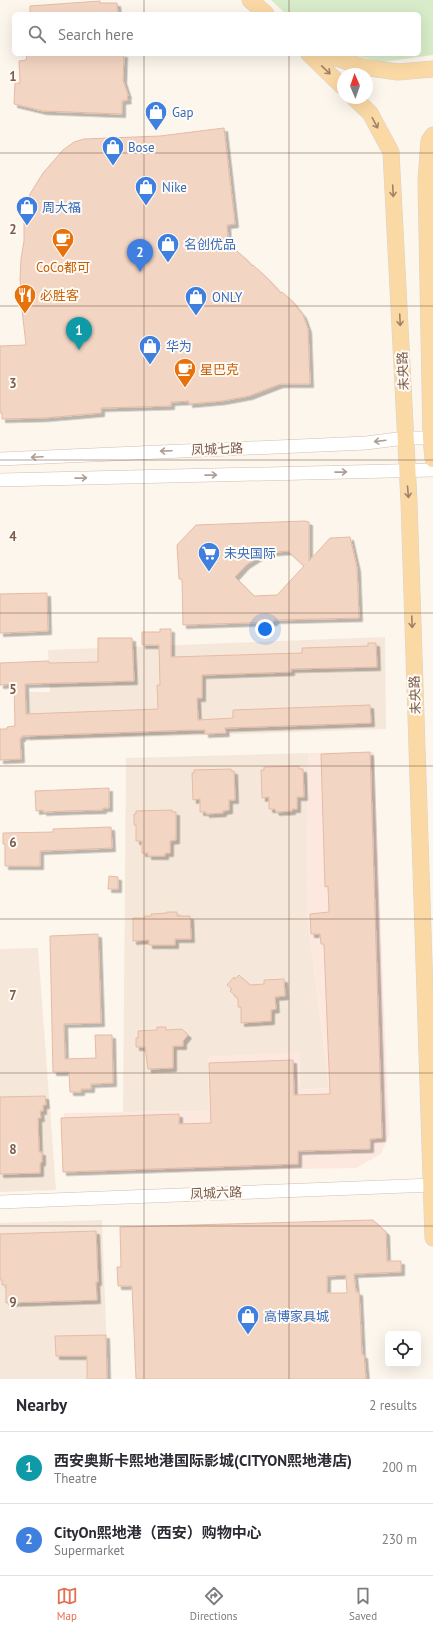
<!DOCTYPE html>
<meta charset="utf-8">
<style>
:root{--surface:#fff;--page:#f7f7f7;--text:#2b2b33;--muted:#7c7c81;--line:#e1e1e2;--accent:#e76f51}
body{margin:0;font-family:"PT Sans","Noto Sans SC",sans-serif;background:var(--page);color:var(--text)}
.controls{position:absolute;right:12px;bottom:12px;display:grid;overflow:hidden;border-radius:6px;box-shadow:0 4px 16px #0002}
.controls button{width:36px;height:36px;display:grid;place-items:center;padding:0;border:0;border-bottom:1px solid var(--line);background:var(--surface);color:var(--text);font:20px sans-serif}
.compass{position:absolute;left:337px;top:68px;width:36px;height:36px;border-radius:50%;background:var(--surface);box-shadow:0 4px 16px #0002;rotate:358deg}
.you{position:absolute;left:265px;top:629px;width:14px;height:14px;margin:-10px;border:3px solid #fff;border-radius:50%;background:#1a73e8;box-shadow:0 0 0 6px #1a73e833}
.badge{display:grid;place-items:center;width:26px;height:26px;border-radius:50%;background:var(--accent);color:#fff;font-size:13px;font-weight:700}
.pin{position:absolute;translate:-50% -33px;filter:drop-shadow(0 1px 2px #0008)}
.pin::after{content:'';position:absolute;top:21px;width:14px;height:12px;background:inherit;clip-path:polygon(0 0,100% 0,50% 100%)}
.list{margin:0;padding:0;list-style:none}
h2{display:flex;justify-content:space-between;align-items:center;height:52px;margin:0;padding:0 16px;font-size:17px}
h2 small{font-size:13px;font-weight:400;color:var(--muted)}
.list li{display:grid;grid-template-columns:26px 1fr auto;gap:12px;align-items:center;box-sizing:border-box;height:72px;padding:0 16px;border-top:1px solid var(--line)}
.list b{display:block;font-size:15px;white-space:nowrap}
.list p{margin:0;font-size:13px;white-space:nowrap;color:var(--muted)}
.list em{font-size:13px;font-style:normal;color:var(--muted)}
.icon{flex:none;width:22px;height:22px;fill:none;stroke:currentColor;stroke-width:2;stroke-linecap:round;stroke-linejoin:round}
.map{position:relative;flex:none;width:433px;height:1379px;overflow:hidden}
.search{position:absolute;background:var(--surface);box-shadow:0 4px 16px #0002;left:12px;right:12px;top:12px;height:44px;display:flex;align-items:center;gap:10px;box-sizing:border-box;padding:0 14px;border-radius:6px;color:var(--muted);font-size:15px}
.sheet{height:196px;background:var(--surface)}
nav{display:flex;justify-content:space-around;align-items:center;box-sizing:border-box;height:56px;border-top:1px solid var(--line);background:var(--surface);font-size:11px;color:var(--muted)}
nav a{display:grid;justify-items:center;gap:2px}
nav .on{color:var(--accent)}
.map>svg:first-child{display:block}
.residential{fill:#f5e8da}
.commercial{fill:#fde8e0}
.green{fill:#d8ecc9}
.building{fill:#f3d5c3;stroke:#e6bba3;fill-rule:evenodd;filter:url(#shadow)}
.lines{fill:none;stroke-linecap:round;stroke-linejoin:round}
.minor-casing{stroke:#d1beb0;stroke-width:14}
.major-casing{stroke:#dad1cd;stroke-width:17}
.minor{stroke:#fff;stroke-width:13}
.major{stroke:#fbd9a5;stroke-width:16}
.oneway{stroke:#a18267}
.oneway2{stroke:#af9d94}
.grid{fill:none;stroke:#7a5c4d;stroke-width:1;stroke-opacity:0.55}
.labels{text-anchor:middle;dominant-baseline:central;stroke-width:4;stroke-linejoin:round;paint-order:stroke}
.shop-label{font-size:13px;fill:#366cbe;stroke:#fffaf3;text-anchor:start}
.food-label{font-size:13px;fill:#c56008;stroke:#fffaf3;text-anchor:start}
.street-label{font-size:13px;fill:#7a5c4d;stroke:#fffaf3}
.grid-label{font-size:13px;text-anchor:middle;font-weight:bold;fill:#7a5c4d;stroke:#fffaf3;stroke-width:4;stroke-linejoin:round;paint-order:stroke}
</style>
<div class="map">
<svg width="433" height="1379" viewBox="0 0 433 1379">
<defs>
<filter id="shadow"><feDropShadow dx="3.5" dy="3.5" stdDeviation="0" flood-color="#0004"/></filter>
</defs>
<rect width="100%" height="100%" fill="#fdf6ec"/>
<g class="residential">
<polygon points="385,637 386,729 30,741 30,692 50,692 48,650"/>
<polygon points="308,753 307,913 329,1088 300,1090 299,1053 208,1057 209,1111 123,1112 126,758"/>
<polygon points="38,948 56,1190 0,1192 0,949"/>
<polygon points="102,1220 108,1379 0,1379 0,1223"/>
</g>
<polygon class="commercial" points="374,752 389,1135 381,1154 356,1168 64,1173 64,1113 209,1111 208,1057 299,1052 300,1090 329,1088 307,913 308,753"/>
<polygon class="green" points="271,0 433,0 433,55 383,62 349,54 419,54 419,14 286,14"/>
<g class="building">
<polygon points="100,1 100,3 117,3 118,14 30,14 30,6"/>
<polygon points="27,54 124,54 123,80 128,95 127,97 128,100 122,101 122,114 43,111 14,104 15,83 20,83 19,61 26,60"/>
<polygon points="224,128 235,224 227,225 228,238 232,247 246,259 252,266 253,265 268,279 281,293 282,292 292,301 303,315 308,329 310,384 280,384 249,396 222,401 189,404 189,401 171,402 171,406 101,408 101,413 44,418 2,419 2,413 0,413 0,346 26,345 22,310 20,279 21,259 24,241 24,215 30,194 43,173 63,150 74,142 84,139 160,136"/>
<path d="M305,521L309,522V561L330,538L350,537L357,568L359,618L274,620V622L183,625L182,579H179L177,545L196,525ZM288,551L304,566L277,595L254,596L235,577L246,565L265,553Z"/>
<polygon points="47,593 48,631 0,633 0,594"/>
<polygon points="160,629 171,629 171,657 302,653 302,648 368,646 368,643 376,643 377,667 291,669 291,672 202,675 202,698 197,698 198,720 233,718 233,710 370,705 371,723 225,728 226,733 205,734 205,730 192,730 22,736 22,738 20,738 21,759 0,760 0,729 7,729 7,727 15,726 14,684 0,685 0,663 49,661 49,663 98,662 98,638 132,638 134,681 25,684 26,714 158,709 157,685 160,685 159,645 142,645 142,632 160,632"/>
<polygon points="370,752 382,1138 370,1139 370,1149 298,1151 298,1164 63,1172 61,1118 179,1114 179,1124 211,1123 209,1063 293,1060 294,1095 330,1094 324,944 321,944 320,934 311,934 310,914 329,912 328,886 325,887 321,754"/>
<polygon points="299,766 299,769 303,769 304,797 297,797 297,809 292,809 292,811 276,812 275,809 269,809 269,797 262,798 261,770 264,770 264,767"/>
<polygon points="231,769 231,771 234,771 235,800 229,800 229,810 223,811 223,813 206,814 206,812 200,812 200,799 193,800 192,773 194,773 194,770"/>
<polygon points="109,788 109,808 103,808 103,810 66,811 43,812 43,810 36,811 35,791"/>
<polygon points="172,810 172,812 176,812 176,840 170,841 170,853 165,853 165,856 148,856 148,853 142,853 142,841 136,841 136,825 134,825 134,814 136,814 136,811"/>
<polygon points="111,827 112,848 40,851 40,866 5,866 5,844 3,844 3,833 53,832 53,829"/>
<polygon points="109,876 118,877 118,889 108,889"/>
<polygon points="167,912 177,912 177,916 190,916 191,939 175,939 175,945 149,945 149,940 133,941 133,918 145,918 145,916 151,916 151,914 167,913"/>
<polygon points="98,934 101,1023 64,1024 65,1059 96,1058 95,1035 112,1035 113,1083 91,1084 91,1089 81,1089 81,1092 70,1092 69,1072 53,1072 50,936"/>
<polygon points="239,975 250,985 264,984 264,980 284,979 285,996 275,997 276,1009 271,1010 271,1021 241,1023 241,1007 238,1007 238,998 230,991 232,989 227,985 234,977 235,979"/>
<polygon points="157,1027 166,1027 166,1030 182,1029 188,1035 183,1041 183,1046 173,1046 173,1068 148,1069 145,1047 136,1047 136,1038 138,1038 138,1031 157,1030"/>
<polygon points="45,1096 46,1105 43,1105 43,1111 40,1111 41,1118 38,1118 39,1152 42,1152 42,1162 40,1163 40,1173 0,1174 0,1097"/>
<path d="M373,1220L386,1232L387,1261H401V1272L354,1274L356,1292H359L362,1355H364L366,1379H136L132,1286H118L117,1267H121L120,1227ZM346,1275L347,1293H327V1276Z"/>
<polygon points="96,1231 98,1282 96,1282 97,1300 6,1303 6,1285 2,1285 2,1280 0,1280 0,1234"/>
<polygon points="106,1335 107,1379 87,1379 87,1356 56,1356 55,1336"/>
</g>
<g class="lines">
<g class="minor-casing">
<g id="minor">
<polyline points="0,459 366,443 405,438 433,438"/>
<polyline points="0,480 433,470"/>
<polyline points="0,1202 433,1185"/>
</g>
</g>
<g class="major-casing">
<g id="major">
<polyline points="250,0 266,14"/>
<polyline points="309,54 343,87"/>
<polyline points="324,54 363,67 398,72 433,69"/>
<polyline points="354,98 370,113 391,152 409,502 433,1238"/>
<polyline points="433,135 429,141 426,180 431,438 433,459"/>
</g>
</g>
<use href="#minor" class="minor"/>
<use href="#major" class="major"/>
</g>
<defs><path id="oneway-shaft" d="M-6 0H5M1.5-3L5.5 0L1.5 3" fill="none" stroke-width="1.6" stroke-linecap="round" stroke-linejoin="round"/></defs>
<g class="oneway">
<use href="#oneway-shaft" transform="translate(326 70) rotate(44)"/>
<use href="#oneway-shaft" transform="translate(375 123) rotate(62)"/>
<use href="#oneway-shaft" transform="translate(393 191) rotate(87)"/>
<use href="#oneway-shaft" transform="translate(400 320) rotate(87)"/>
<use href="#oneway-shaft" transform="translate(408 492) rotate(85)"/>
<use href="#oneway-shaft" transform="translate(412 622) rotate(88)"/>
</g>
<g class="oneway2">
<use href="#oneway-shaft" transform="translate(380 441) rotate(173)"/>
<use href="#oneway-shaft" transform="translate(166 451) rotate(178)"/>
<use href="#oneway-shaft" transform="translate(37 457) rotate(177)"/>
<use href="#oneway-shaft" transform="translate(341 472) rotate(-1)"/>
<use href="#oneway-shaft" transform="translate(211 475) rotate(-1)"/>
<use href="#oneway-shaft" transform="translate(81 478) rotate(-1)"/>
</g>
<path class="grid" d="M144,0V14M289,0V14M144,54V1379M289,54V1379M0,153H433M0,306H433M0,460H433M0,613H433M0,766H433M0,919H433M0,1073H433M0,1226H433"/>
<defs>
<g id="shop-pin" transform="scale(1.15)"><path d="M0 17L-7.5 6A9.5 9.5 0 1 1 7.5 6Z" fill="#3f7fe0" stroke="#fffaf3"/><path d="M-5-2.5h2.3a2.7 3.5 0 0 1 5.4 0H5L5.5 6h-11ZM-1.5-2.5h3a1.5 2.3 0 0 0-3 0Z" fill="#fff"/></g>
<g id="cafe-pin" transform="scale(1.15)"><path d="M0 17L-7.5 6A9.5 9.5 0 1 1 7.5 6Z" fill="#e8710a" stroke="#fffaf3"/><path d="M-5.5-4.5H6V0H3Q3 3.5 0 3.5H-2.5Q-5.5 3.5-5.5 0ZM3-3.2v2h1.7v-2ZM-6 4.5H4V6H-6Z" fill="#fff"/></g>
<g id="restaurant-pin" transform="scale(1.15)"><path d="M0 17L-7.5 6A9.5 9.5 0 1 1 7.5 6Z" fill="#e8710a" stroke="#fffaf3"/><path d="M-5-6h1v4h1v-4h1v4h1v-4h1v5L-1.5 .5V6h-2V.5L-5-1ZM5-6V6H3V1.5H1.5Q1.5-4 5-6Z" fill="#fff"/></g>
<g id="supermarket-pin" transform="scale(1.15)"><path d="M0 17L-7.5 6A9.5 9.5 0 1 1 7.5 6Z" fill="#3f7fe0" stroke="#fffaf3"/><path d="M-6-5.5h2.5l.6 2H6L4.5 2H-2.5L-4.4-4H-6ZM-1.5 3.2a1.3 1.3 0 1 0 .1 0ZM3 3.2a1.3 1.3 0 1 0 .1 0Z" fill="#fff"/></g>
</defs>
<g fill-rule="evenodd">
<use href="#shop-pin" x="156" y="112"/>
<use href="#shop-pin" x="113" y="147"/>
<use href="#shop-pin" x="146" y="187"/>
<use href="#shop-pin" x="27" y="207"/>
<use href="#cafe-pin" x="63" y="239"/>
<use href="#shop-pin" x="168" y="244"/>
<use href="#restaurant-pin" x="25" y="295"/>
<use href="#shop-pin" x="196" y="297"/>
<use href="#shop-pin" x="150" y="346"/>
<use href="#cafe-pin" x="185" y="369"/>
<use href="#supermarket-pin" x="209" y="553"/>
<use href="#shop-pin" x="248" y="1316"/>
</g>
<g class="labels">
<g class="shop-label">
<text x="172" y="112">Gap</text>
<text x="128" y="147">Bose</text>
<text x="162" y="187">Nike</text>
<text x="42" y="207">周大福</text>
<text x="184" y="244">名创优品</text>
<text x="212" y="297">ONLY</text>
<text x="166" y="346">华为</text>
<text x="224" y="553">未央国际</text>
<text x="264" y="1316">高博家具城</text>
</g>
<g class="food-label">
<text x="63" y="267" text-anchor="middle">CoCo都可</text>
<text x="40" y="295">必胜客</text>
<text x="200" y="369">星巴克</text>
</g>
<g class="street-label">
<text transform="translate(403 371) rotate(-93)">未央路</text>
<text transform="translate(217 449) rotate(-2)">凤城七路</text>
<text transform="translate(415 695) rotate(-92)">未央路</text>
<text transform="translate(216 1193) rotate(-2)">凤城六路</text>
</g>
</g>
<g class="grid-label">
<text x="13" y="81">1</text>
<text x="13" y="234">2</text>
<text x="13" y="388">3</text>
<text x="13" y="541">4</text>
<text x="13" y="694">5</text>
<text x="13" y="847">6</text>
<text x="13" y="1000">7</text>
<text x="13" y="1154">8</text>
<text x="13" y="1307">9</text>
</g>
</svg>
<div class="controls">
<button><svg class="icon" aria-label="locate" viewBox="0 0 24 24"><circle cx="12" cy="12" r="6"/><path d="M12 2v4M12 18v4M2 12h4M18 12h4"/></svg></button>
</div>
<svg class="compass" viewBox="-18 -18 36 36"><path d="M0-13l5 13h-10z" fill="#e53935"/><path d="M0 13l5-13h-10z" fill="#7c7c81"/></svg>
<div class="you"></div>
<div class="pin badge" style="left:79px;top:350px;background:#0f9aa8">1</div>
<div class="pin badge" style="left:140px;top:272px;background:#3f7fe0">2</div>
<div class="search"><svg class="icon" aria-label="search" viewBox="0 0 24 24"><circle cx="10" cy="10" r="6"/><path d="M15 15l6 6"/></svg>Search here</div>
</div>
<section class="sheet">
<h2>Nearby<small>2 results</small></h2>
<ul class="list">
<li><span class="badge" style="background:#0f9aa8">1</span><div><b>西安奥斯卡熙地港国际影城(CITYON熙地港店)</b><p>Theatre</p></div><em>200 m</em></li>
<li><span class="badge" style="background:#3f7fe0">2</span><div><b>CityOn熙地港（西安）购物中心</b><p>Supermarket</p></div><em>230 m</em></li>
</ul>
</section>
<nav>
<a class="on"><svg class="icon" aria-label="map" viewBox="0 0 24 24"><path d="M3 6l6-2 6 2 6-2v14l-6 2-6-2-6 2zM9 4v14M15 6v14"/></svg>Map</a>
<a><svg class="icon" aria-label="directions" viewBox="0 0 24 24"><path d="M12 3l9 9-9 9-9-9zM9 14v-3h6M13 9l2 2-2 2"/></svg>Directions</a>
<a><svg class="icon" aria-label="saved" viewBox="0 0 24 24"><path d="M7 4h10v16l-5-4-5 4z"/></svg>Saved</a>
</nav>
